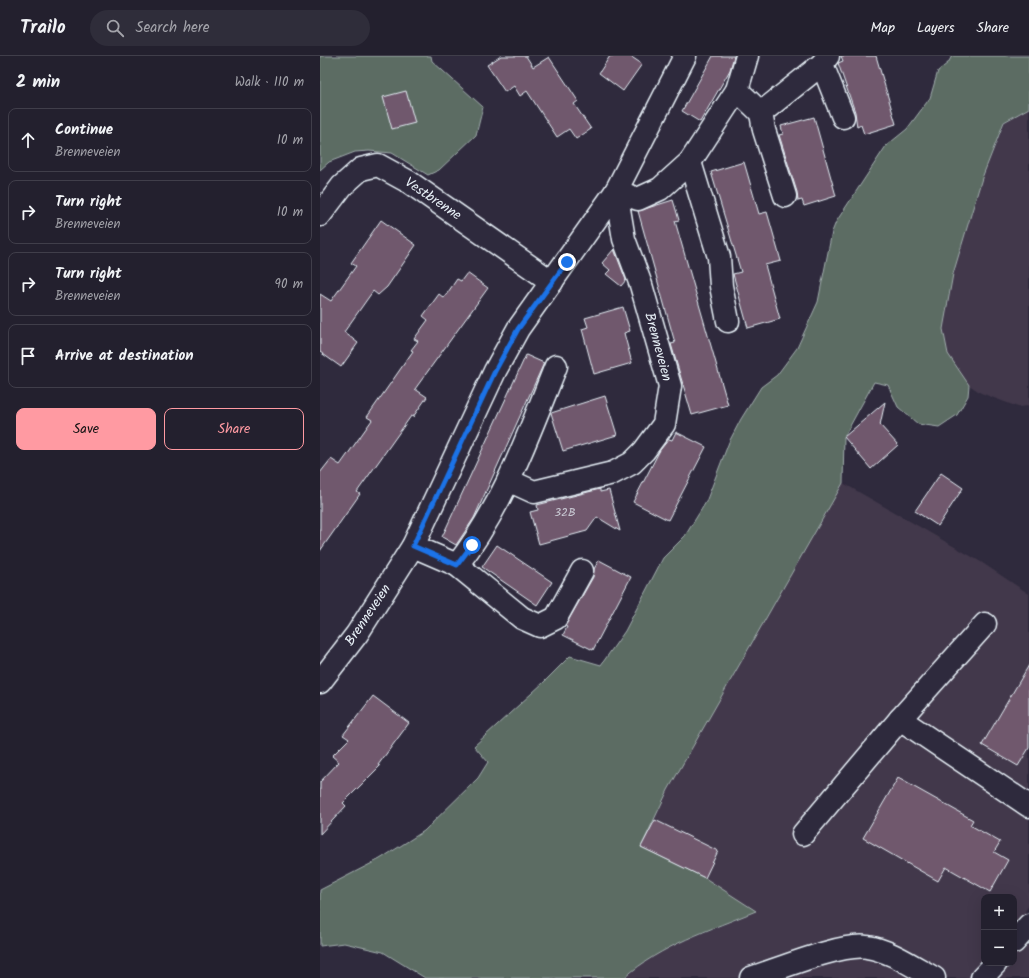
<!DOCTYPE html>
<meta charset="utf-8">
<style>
:root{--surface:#23202e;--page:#2f2d3a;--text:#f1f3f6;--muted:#a3a3aa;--line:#403e4a;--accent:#ff9aa2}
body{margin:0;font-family:Kalam,sans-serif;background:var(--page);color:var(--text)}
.controls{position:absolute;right:12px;bottom:12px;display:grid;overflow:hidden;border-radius:8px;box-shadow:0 4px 16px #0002}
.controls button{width:36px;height:36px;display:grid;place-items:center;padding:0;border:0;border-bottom:1px solid var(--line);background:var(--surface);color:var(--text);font:20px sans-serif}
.stop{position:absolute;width:12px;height:12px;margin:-9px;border:3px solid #1a73e8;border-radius:50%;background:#fff}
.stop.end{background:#1a73e8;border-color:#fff;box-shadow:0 1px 4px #0008}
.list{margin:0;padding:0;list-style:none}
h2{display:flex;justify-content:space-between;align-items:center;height:52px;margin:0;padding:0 16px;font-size:17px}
h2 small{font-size:13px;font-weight:400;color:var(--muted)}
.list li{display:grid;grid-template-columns:26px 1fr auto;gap:12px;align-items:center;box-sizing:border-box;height:64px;margin:0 8px 8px;padding:0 8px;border:1px solid var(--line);border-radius:8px}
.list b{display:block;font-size:15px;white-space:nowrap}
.list p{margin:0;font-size:13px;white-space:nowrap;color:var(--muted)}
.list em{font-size:13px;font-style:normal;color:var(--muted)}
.actions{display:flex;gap:8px;padding:12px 16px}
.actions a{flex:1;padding:9px 0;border:1px solid var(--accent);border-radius:8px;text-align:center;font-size:14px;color:var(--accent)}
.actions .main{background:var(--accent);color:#111}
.icon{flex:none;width:22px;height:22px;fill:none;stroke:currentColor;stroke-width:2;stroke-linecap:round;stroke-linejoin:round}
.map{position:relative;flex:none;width:709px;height:922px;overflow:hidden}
header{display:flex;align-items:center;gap:24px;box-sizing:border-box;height:56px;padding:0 20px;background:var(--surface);border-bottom:1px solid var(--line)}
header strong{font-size:19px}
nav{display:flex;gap:22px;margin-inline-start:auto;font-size:14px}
.search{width:280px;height:36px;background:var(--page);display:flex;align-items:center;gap:10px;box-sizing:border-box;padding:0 14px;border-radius:22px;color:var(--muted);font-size:15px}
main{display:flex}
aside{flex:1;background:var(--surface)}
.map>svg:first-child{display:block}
.built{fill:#42384b;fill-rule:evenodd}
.green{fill:#5c6c63;stroke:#a2aeae}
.building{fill:#6f596d;stroke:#e8f1f8}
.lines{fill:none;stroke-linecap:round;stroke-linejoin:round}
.minor-casing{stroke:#e8f1f8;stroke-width:25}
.minor{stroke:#2f2a3d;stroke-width:22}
.route{stroke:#1a73e8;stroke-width:5}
.labels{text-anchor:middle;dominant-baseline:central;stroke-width:3;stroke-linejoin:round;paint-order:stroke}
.number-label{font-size:12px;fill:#cacbd5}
.street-label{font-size:14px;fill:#e8f1f8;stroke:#2f2a3d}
</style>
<header>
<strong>Trailo</strong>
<div class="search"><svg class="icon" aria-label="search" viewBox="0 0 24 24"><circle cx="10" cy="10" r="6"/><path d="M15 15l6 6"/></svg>Search here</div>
<nav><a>Map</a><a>Layers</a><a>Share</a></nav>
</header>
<main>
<aside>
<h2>2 min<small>Walk · 110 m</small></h2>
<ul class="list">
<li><svg class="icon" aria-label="ahead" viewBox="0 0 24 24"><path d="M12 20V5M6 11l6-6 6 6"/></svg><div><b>Continue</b><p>Brenneveien</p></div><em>10 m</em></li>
<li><svg class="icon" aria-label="right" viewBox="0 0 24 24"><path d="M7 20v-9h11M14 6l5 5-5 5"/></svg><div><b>Turn right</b><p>Brenneveien</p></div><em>10 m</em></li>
<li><svg class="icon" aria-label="right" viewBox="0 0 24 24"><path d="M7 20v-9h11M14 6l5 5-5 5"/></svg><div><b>Turn right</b><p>Brenneveien</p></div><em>90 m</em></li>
<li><svg class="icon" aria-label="arrive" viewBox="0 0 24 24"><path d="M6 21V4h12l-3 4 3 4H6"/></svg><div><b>Arrive at destination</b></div></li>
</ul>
<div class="actions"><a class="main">Save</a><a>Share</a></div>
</aside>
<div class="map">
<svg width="709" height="922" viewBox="0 0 709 922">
<rect width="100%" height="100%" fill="#2f2a3d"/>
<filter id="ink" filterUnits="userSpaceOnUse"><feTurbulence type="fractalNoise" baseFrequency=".025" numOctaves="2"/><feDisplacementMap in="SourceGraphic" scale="8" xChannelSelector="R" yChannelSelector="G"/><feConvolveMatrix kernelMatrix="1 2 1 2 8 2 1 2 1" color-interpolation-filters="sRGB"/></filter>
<g filter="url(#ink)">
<g class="built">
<polygon points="709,52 709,350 698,351 661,337 649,329 628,298 623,273 633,218 662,122 685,66"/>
<path d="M523,427L661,506L709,538V849L705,855L709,860V922H304L321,907L358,887L435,856L385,822L321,791L348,734ZM664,841H694V907H664Z"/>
</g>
<g class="green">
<polygon points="0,0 111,0 112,5 163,51 156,79 119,114 108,119 72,97 49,95 35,96 9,106 0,114"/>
<path d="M632,0H709V52L684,66L662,122L633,218L623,273L628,298L649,329L648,340L637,359L619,371L598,368L578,351L568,329L554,326L524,381L523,427L348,734L321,791L385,822L436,855C390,874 341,889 304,922H105L63,896L24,887L0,890V834L60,803L104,775L158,722L168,706L154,690L223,627L250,600L281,609L305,575L343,502L365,480L386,446L409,386L421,363L441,331L457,319L477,292L498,246L512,176L516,166L566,90L587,73L610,42L618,15L628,7Z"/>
</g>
<g class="building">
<polygon points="181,0 206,0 213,11 229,1 258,45 254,48 271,73 256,83 249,73 237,81 207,35 200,40 194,30 185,36 167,9"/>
<polygon points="290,0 310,0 322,8 303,35 279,17"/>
<polygon points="393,0 414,0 410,14 380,66 362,55"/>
<polygon points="521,0 556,0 576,68 544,78 541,69 537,71 535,56 518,7 523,5"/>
<polygon points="86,35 95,67 72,73 63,41"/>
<polygon points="494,61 516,140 484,150 482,144 478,145 477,136 459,79 463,78 461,70"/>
<polygon points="424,106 439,158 447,156 461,205 445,209 460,263 428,272 413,218 421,216 391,116"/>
<polygon points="353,144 359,164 355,165 408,349 372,359 351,288 355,287 318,155"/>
<polygon points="61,164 96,189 67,231 58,239 53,235 24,276 38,287 21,311 0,296 0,238 11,245 36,210 31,207"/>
<polygon points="294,193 306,224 301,230 286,218 290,214 282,207"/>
<polygon points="147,217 168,232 95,333 107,341 93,361 91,360 37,436 40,438 0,495 0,417 11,403 20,409 52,364 47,361 93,295 91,294 98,285 94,283 108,264 103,260 119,238 124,242 137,223 141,225"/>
<polygon points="303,251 310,275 304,277 312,307 274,318 262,273 268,271 265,262"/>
<polygon points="206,299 224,307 154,462 136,489 122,481"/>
<polygon points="285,340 297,379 243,395 231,357"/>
<polygon points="565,346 560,369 578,389 551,413 524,381"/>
<polygon points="356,376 386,391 348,464 313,446 340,394 349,383 352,384"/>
<polygon points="621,417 643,432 618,470 595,455"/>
<polygon points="280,433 280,436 289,434 300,475 277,461 267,475 219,488 210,456 218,454 217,449"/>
<polygon points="177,489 232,526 217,549 162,511"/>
<polygon points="279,504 311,521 273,594 243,579 247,571 245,570 273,521 274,513"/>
<polygon points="709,609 709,692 698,710 662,689"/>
<polygon points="53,640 89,667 58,709 60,710 23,747 26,750 0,778 0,726 19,706 12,700 29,683 23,679"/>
<polygon points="578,722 653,764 650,769 680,786 674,796 688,804 670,836 626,811 618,825 543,782"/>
<polygon points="335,764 398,795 385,822 321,791"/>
</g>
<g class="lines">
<g class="minor-casing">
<g id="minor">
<polyline points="502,8 523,61"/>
<polyline points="417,34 441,57 502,8 508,0"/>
<polyline points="441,57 444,74 465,140"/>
<polyline points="370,106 399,201 401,230 408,265"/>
<polyline points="296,135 318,143 340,133 370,106 417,34 427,0"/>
<polyline points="0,159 22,130 41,113 58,109 89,126 232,226"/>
<polyline points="190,425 214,436 293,417 312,407 324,395 344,368 350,330 321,229 304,183 296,135"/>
<path d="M93,490L137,509C184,449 208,379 236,310"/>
<polyline points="137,509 202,562 220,570 236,562 262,515"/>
<polyline points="0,626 37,578 93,490 175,315 198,273 296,135 365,0"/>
<polyline points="580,663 709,750"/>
<polyline points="483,778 580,663 665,568"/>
<polyline points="694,886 709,869"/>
<path d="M431,922C459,913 521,887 547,891C570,894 594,911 614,922"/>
<polyline points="662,922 676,907"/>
</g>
</g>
<use href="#minor" class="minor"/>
</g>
</g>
<g class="lines" filter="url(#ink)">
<polyline class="route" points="152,489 137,509 93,490 175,315 198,273 247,206"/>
</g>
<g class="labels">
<g class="number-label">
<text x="245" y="456">32B</text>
</g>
<g class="street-label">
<text transform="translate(113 143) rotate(34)">Vestbrenne</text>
<text transform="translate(338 291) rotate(75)">Brenneveien</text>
<text transform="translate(48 559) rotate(-56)">Brenneveien</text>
</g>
</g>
</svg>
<div class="controls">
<button>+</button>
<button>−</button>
</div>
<div class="stop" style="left:152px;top:489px"></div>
<div class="stop end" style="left:247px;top:206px"></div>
</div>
</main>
